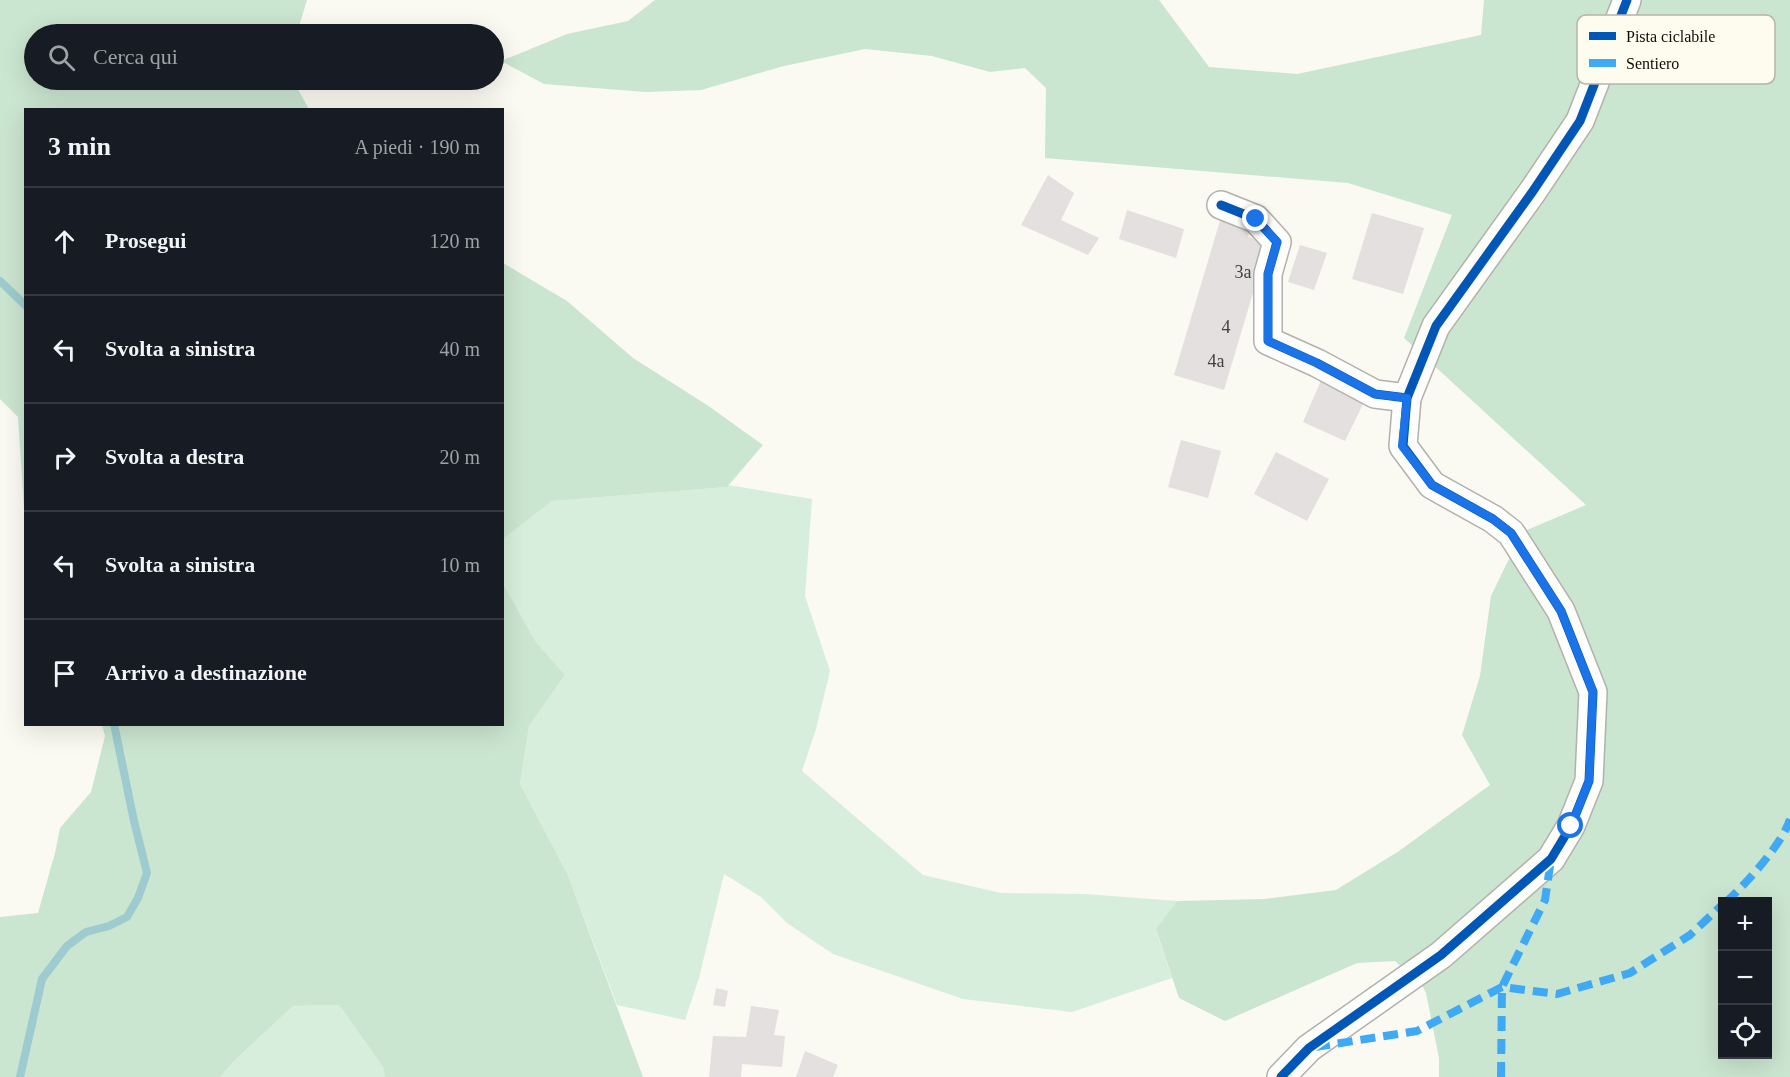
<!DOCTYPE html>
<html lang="it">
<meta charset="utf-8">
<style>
:root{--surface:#171b24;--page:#242831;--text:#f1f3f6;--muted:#9ea1a6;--line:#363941}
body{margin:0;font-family:Georgia,serif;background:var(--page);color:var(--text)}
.controls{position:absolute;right:18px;bottom:18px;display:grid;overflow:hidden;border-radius:0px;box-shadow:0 6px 24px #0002}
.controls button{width:54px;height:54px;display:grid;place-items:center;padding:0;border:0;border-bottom:2px solid var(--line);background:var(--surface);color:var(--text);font:30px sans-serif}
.stop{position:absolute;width:18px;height:18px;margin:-14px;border:4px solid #1a73e8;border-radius:50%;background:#fff}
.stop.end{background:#1a73e8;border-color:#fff;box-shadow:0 2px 6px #0008}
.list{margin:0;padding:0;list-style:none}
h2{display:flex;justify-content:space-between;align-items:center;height:78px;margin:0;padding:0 24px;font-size:26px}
h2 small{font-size:20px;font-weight:400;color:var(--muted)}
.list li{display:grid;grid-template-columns:39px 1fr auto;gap:18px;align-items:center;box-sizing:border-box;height:108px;padding:0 24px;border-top:2px solid var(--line)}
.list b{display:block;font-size:22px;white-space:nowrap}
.list em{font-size:20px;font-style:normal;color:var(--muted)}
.icon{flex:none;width:33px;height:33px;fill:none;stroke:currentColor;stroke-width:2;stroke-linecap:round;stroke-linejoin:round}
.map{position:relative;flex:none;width:1790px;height:1077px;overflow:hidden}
.search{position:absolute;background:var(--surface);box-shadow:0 6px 24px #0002;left:24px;top:24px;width:480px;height:66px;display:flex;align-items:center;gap:15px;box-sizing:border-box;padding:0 21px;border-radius:33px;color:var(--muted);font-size:22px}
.panel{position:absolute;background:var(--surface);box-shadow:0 6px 24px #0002;left:24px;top:108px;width:480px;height:618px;border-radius:0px}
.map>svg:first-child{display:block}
.green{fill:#d7eedc}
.forest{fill:#cae5d0;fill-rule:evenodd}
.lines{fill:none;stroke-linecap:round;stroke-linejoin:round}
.stream{stroke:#9dcbcf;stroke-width:8}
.building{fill:#e3e0df}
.minor-casing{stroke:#b2b1ac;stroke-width:30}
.minor{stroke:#fefefd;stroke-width:27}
.quiet{stroke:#3fa9f5;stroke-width:8;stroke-dasharray:15 8;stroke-linecap:butt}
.cycleway-casing{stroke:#fefbef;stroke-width:13}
.cycleway{stroke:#0057b8;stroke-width:9}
.route{stroke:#1a73e8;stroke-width:8}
.labels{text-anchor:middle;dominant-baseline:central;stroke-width:5;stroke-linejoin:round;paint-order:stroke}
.number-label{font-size:18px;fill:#43423e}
.key{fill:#fefbef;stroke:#b6b4aa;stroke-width:1.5}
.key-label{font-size:16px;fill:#0e0d09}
</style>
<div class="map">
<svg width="1790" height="1077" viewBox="0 0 1790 1077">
<rect width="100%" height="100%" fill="#faf9f2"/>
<g class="green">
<polygon points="728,485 812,499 805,596 830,671 816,729 802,771 923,875 1001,893 1085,894 1177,901 1156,930 1172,978 1072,1012 963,999 833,954 787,923 761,897 724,874 699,978 685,1020 617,1005 567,873 520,784 529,726 565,675 536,642 503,583 502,539 552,501 726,487"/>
<polygon points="339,1005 383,1067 385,1077 220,1077 234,1061 293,1006"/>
</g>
<g class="forest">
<polygon points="0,0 307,0 300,23 299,34 34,34 34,80 296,80 295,84 309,109 26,110 25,523 18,417 0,399"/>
<path d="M655,0H1159L1209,67L1297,74L1481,35L1484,0H1790V1077H1439V1058L1426,993L1423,987L1395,961L1357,963L1225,1021L1179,998L1156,929L1177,901L1264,899L1336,890L1399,851L1490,785L1462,735L1480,676L1491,596L1522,532L1586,505L1404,338L1452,215L1348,183L1045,158L1046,88L1025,68L990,72L932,56L865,49L784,66L701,90L646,92L544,84L501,61L567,34L628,21ZM1722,902H1768V1054H1722Z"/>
<polygon points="503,263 567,301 633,358 707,405 763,445 727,487 552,501 503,539"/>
<polygon points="503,583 536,642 565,675 529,726 520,784 567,873 643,1077 385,1077 383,1067 339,1005 293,1006 234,1061 220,1077 0,1077 0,917 38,913 55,853 60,828 91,792 105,736 102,725 502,724"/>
</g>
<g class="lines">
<g class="stream">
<polyline points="0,281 26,306"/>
<polyline points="20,1077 42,979 67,946 86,932 109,926 127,917 138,898 147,873 134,821 114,724"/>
</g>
</g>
<g class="building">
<polygon points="1048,175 1074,193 1061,220 1099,238 1088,255 1021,225"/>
<polygon points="1127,210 1184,229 1176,258 1119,239"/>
<polygon points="1372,213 1424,228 1403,294 1352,279"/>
<polygon points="1222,214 1251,224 1248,237 1268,243 1224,390 1174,375"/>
<polygon points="1300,245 1327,253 1314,290 1288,282"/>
<polygon points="1323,376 1367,396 1345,441 1303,422"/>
<polygon points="1181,440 1221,451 1208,498 1168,487"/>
<polygon points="1276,452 1329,479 1307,521 1254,494"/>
<polygon points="716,988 728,991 725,1007 713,1005"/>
<polygon points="751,1006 779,1010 774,1035 785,1036 782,1067 742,1064 741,1077 709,1077 713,1036 746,1037"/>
<polygon points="805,1051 838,1065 833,1077 796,1077"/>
</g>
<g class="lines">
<g class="minor-casing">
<g id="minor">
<polyline points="1221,205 1256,219 1277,242 1268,274 1268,341 1317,363 1375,394 1407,398"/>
<polyline points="1281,1077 1309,1048 1441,955 1551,859 1571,826 1589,781 1593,692 1561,611 1511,533 1493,519 1432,485 1403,446 1407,398 1436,326 1533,191 1580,121 1627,0"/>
</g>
</g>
<use href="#minor" class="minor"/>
<g class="quiet">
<path d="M1726,902C1746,884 1783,843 1790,819"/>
<polyline points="1315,1047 1417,1031 1502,987 1557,994 1630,973 1690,935 1722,905"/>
<polyline points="1501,1077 1502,987 1545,900 1551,859"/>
</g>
<g class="cycleway-casing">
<g id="cycleway">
<polyline points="1221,205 1256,219 1277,242 1268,274 1268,341 1317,363 1375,394 1407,398"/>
<polyline points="1281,1077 1309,1048 1441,955 1551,859 1571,826 1589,781 1593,692 1561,611 1511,533 1493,519 1432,485 1403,446 1407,398 1436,326 1533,191 1580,121 1627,0"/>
</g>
</g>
<use href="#cycleway" class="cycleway"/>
</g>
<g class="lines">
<polyline class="route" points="1256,219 1277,242 1268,274 1268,341 1317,363 1375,394 1407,398 1402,446 1432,485 1493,519 1511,533 1561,611 1593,692 1589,781 1571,826"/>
</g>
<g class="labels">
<g class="number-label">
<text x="1243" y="272">3a</text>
<text x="1226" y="327">4</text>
<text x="1216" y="361">4a</text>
</g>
</g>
<rect x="1577" y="15" width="198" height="69" rx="9" class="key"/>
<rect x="1589" y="32" width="27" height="8" fill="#0057b8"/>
<rect x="1589" y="59" width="27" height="8" fill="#3fa9f5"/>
<g class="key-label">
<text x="1626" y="42">Pista ciclabile</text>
<text x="1626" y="69">Sentiero</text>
</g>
</svg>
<div class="controls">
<button>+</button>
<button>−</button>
<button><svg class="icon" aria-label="locate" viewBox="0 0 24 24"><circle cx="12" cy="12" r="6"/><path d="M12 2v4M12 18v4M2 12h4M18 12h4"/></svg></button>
</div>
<div class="stop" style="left:1571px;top:826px"></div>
<div class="stop end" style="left:1256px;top:219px"></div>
<div class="search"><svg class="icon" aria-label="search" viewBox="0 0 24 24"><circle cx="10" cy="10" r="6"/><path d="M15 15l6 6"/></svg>Cerca qui</div>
<section class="panel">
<h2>3 min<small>A piedi · 190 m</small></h2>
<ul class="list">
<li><svg class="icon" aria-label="ahead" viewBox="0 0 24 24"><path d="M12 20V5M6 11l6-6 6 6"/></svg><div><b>Prosegui</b></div><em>120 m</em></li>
<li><svg class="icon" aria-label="left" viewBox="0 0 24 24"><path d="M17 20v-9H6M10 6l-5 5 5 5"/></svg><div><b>Svolta a sinistra</b></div><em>40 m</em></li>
<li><svg class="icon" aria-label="right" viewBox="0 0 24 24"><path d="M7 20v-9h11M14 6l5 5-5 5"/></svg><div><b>Svolta a destra</b></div><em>20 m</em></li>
<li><svg class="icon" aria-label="left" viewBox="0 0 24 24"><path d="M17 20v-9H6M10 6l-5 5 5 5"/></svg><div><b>Svolta a sinistra</b></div><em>10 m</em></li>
<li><svg class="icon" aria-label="arrive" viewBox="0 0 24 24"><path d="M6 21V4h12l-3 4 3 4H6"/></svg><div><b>Arrivo a destinazione</b></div></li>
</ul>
</section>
</div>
